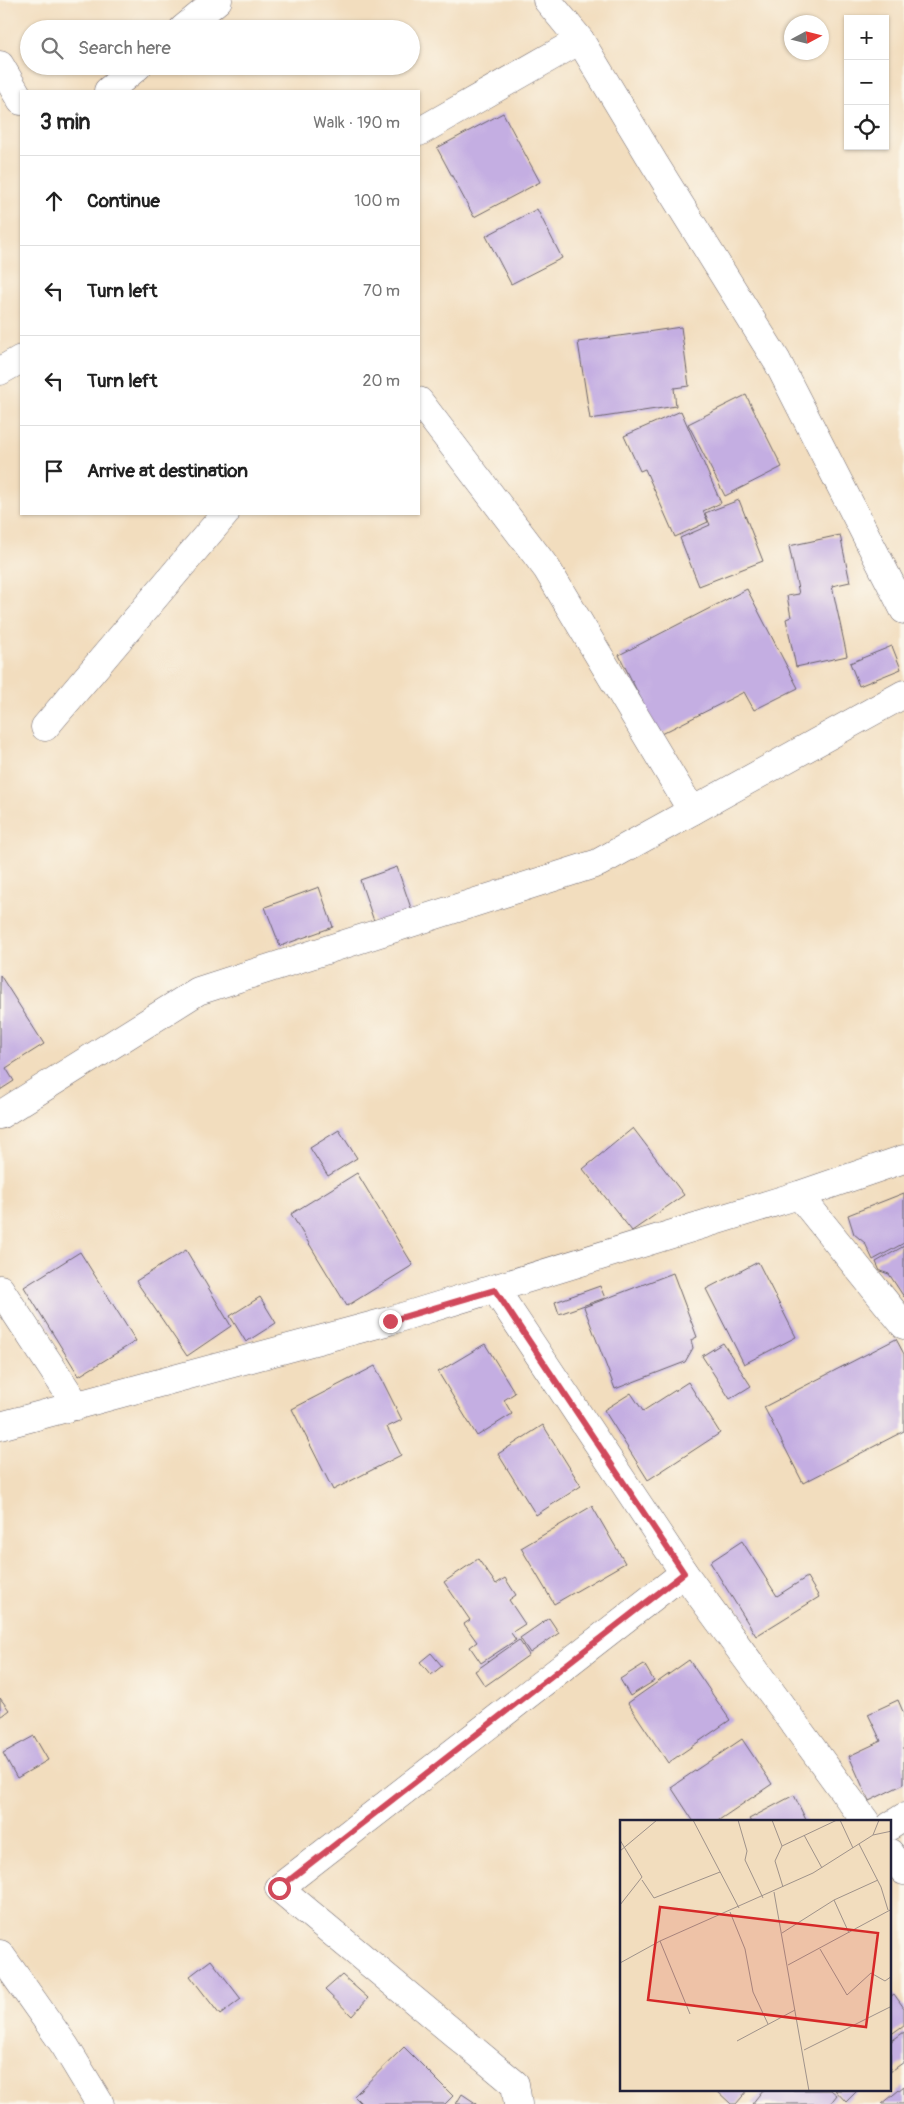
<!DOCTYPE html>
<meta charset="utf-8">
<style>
:root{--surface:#fff;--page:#f2f2f2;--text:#222;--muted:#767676;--line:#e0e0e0}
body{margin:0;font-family:Pangolin,sans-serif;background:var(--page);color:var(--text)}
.controls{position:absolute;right:15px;top:15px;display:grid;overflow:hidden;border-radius:0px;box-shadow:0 1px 4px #0004}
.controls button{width:45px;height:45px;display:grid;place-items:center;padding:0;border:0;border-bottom:1px solid var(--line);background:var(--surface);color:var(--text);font:25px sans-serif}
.compass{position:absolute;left:784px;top:15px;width:45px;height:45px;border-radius:50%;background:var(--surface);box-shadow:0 1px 4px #0004;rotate:83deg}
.stop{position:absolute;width:15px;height:15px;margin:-11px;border:4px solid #d1495b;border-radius:50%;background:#fff}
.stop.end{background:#d1495b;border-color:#fff;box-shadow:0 1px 5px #0008}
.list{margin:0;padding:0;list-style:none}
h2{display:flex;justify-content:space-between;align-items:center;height:65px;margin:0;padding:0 20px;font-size:21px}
h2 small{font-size:16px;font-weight:400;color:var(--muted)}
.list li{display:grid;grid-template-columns:32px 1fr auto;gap:15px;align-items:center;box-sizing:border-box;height:90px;padding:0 20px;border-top:1px solid var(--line)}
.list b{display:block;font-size:19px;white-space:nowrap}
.list em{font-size:16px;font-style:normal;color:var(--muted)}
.icon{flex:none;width:28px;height:28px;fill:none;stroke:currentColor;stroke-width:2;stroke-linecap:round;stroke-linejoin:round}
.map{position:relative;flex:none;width:904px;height:2104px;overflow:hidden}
.search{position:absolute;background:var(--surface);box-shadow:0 1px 4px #0004;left:20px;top:20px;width:400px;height:55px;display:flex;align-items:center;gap:12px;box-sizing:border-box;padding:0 18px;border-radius:28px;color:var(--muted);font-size:19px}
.panel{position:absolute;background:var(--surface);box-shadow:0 1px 4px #0004;left:20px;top:90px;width:400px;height:425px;border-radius:0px}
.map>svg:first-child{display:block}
.building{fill:#c4aee2}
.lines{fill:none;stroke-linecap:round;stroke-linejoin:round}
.minor-casing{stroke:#6b6369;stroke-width:29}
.minor{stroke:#fff;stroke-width:28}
.route{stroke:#d1495b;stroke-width:6}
.inset-road{fill:none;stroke:#9f928a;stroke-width:1}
.view{fill:#d62828;fill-opacity:0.15;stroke:#d62828;stroke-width:2.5}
.inset-edge{fill:none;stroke:#22223b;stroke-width:2.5}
</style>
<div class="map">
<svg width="904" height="2104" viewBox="0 0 904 2104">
<rect width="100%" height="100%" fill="#fbf7ec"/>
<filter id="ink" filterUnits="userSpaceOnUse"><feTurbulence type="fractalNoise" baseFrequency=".02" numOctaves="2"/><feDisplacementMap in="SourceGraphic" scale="10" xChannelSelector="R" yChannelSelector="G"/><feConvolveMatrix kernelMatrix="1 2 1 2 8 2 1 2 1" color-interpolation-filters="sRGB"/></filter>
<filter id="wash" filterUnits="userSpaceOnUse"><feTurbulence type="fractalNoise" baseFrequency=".0096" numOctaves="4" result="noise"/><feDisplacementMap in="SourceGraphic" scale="20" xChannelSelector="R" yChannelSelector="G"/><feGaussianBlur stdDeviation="1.12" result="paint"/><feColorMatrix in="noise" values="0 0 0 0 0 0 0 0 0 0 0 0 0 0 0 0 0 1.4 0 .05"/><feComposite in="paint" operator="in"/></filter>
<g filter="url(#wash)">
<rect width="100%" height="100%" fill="#f2ddbe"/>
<g id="blocks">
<g class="building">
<polygon points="503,113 540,182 474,217 437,148"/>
<polygon points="537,209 562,258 511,284 486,236"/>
<polygon points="681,327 689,386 674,388 676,406 590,419 578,342"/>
<polygon points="746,395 782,467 725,496 688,424"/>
<polygon points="681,411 721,503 703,511 708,522 675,537 645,469 640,471 624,436"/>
<polygon points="739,500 763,561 699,586 680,538 710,525 705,513"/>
<polygon points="840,535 850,582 832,586 847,656 796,667 786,619 791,617 787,596 799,594 789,546"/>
<polygon points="747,589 798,688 754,710 744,692 659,735 619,655"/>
<polygon points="892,646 901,669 859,686 850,663"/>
<polygon points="397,867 413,914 376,927 360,880"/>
<polygon points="319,887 333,927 280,946 265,907"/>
<polygon points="0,975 44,1044 6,1068 14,1081 0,1090"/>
<polygon points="633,1128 684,1195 632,1231 583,1169"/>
<polygon points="339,1130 357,1158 328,1176 310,1148"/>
<polygon points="357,1173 413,1265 347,1306 291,1214"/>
<polygon points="904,1193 904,1243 873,1260 865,1243 854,1234 848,1215"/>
<polygon points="904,1246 904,1297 889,1274 880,1271 876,1262"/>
<polygon points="186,1250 231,1326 187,1356 136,1281"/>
<polygon points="80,1252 136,1341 79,1376 24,1287"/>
<polygon points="758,1262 796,1337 744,1364 706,1289"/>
<polygon points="673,1273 697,1337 691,1340 693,1348 685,1362 615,1389 584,1307"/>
<polygon points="600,1286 605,1298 559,1314 555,1302"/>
<polygon points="260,1297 276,1323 246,1342 230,1316"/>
<polygon points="896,1339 904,1354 904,1431 803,1483 764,1407"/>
<polygon points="723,1343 751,1386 730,1399 702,1356"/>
<polygon points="485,1344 515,1393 504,1400 512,1414 477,1436 438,1372"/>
<polygon points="375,1366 402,1420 387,1427 401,1455 333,1490 292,1409"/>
<polygon points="688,1382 720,1433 648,1480 604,1410 631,1393 643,1411"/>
<polygon points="543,1425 581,1486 536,1515 498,1454"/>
<polygon points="592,1506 625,1563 554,1604 521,1548"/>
<polygon points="742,1541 777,1596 807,1577 819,1597 756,1636 710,1562"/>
<polygon points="478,1559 496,1584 505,1578 516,1595 509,1600 525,1624 511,1633 516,1640 481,1663 470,1647 477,1642 464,1624 470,1620 444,1582"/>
<polygon points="549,1618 559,1633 530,1653 520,1638"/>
<polygon points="519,1640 529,1655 485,1686 475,1671"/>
<polygon points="431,1653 442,1666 431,1675 420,1662"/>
<polygon points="689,1660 730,1720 668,1763 628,1703"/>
<polygon points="644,1664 654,1681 630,1696 620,1679"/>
<polygon points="0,1698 9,1710 0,1717"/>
<polygon points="898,1700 904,1714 904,1784 869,1801 849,1756 881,1741 868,1714"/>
<polygon points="34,1736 48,1760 17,1778 3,1753"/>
<polygon points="742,1739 772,1784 716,1822 694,1822 671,1787"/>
<polygon points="794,1795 807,1822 751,1822 749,1819"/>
<polygon points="211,1960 241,1999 220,2015 190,1976"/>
<polygon points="342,1975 368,1998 352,2016 325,1990"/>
<polygon points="894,1994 904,2008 904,2025 890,2035 890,1997"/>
<polygon points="904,2032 904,2062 890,2072 890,2042"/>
<polygon points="404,2047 453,2096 445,2104 362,2104 354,2096"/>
<polygon points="904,2086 904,2104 882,2104"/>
<polygon points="716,2090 748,2090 736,2104 731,2104"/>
<polygon points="763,2090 831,2090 837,2095 830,2104 752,2104"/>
<polygon points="835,2090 858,2090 846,2102"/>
<polygon points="462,2094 477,2104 456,2104"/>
</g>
</g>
</g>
<g filter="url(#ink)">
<use href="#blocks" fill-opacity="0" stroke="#6b6369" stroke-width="1"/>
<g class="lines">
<g class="minor-casing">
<g id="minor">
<polyline points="547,0 580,40 654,163 777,361 904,610"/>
<polyline points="183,29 218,0"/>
<polyline points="0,65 21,101"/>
<polyline points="108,91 138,66"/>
<polyline points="419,132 580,40"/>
<polyline points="0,371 21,359"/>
<polyline points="419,401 547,569 692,811"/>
<polyline points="45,727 225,514"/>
<polyline points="0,1115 198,991 598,863 904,694"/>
<polyline points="799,1195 904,1325"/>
<polyline points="0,1289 77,1406"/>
<polyline points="495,1289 684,1573 866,1822"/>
<polyline points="0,1426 389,1321 799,1195 904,1159"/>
<polyline points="890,1826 904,1817"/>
<polyline points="890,1853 904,1871"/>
<polyline points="0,1954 65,2046 100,2104"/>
<polyline points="518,2104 515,2084 279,1888 684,1573"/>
</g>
</g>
<use href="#minor" class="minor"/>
</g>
</g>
<g class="lines" filter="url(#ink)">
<polyline class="route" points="279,1888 684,1573 495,1290 390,1321"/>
</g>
<g transform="translate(620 1820)">
<rect width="271" height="271" fill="#f2ddbe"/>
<path class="inset-road" d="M73,0L119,88M118,0L127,31L125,40L143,78M152,0L162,26L155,41L163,67M220,0L233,28M184,15L202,48M253,15L272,11M0,20L22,57L0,85M239,24L261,67L268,90M162,26L217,0M0,31L37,0M22,60L34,78L100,52M154,72L189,271M214,80L258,60M110,92L125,129L133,172L148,204M162,113L214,80L229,113M40,121L70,194M200,129L227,175L251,153L265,161L272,156M0,143L40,121L193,53L253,15L259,0M168,145L272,89M117,221L175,190M184,230L272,186"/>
<path class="view" d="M40,87L258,113L246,207L28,180Z"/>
<rect width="271" height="271" class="inset-edge"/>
</g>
</svg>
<div class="controls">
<button>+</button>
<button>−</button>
<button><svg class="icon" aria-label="locate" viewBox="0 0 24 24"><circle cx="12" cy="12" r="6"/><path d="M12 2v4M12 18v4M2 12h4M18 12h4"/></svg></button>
</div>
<svg class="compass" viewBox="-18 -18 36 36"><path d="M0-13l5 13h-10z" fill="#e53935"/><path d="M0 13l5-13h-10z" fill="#767676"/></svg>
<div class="stop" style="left:279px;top:1888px"></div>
<div class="stop end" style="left:390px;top:1321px"></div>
<div class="search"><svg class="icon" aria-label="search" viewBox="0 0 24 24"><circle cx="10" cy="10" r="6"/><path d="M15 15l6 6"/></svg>Search here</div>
<section class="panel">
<h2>3 min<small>Walk · 190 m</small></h2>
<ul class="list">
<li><svg class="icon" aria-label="ahead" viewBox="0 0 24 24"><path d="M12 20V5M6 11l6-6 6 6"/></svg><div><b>Continue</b></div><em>100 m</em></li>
<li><svg class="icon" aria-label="left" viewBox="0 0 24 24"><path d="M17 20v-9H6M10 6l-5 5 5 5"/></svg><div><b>Turn left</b></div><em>70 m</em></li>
<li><svg class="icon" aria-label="left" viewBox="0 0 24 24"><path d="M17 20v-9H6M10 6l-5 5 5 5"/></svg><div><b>Turn left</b></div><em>20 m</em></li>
<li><svg class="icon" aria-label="arrive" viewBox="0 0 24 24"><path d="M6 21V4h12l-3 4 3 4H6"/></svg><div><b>Arrive at destination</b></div></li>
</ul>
</section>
</div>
